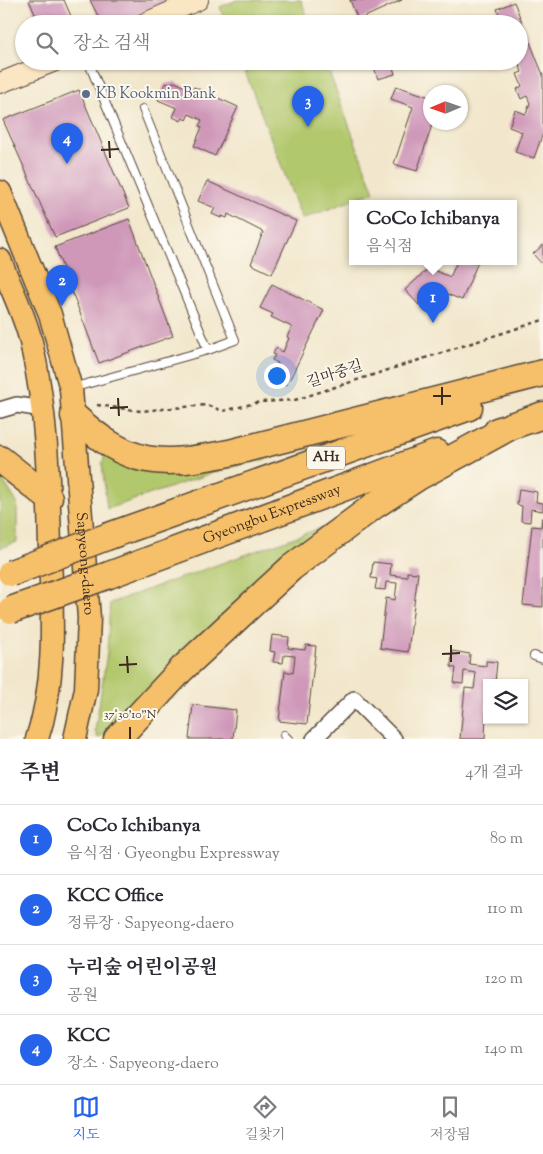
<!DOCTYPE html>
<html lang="ko">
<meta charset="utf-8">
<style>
:root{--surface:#fff;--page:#f7f7f7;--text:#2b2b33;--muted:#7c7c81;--line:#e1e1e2;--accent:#2563eb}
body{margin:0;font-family:"Sorts Mill Goudy","Noto Serif KR",serif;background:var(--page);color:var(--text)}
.controls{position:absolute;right:15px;bottom:15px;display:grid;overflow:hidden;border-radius:0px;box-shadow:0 1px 4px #0004}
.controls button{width:45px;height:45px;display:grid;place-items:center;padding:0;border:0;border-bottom:1px solid var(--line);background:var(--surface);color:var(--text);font:25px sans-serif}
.compass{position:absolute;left:423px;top:85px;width:45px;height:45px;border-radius:50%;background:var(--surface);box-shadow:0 1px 4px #0004;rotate:268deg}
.you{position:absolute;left:276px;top:375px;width:18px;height:18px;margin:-12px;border:4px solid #fff;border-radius:50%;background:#1a73e8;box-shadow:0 0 0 8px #1a73e833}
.badge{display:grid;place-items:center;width:32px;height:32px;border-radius:50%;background:var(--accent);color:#fff;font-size:16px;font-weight:700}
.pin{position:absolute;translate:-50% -41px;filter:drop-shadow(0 1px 2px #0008)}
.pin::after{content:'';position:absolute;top:26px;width:18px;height:15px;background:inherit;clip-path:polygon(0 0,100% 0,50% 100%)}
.popup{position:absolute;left:349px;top:200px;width:168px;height:65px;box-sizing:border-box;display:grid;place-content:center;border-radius:0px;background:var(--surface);filter:drop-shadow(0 1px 4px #0005);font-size:16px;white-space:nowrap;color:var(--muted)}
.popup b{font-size:19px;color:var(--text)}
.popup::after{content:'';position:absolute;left:50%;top:100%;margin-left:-10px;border:10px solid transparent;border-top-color:var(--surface)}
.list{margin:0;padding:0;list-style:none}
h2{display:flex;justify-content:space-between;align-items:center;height:65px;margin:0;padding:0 20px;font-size:21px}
h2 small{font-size:16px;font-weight:400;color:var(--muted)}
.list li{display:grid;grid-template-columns:32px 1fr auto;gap:15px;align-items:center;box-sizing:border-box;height:70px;padding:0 20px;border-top:1px solid var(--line)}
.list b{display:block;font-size:19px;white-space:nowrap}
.list p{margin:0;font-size:16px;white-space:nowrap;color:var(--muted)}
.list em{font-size:16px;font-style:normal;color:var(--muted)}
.icon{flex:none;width:28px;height:28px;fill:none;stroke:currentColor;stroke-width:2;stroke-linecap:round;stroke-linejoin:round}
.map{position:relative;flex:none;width:543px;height:739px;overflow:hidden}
.search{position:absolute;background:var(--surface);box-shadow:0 1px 4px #0004;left:15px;right:15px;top:15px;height:55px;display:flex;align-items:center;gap:12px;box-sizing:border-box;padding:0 18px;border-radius:28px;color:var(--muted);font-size:19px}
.sheet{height:345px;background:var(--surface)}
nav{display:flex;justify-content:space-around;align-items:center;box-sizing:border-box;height:70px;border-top:1px solid var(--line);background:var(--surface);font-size:14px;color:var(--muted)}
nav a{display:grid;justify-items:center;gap:2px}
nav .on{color:var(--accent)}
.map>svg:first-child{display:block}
.green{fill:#b2c86d;stroke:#767946}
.building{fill:#cf98b9}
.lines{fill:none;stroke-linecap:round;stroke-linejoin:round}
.lane-casing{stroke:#564638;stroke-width:10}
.street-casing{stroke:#564638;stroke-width:18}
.secondary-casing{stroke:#564638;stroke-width:22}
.primary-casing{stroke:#564638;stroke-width:25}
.highway-casing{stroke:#564638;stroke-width:29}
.path{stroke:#564638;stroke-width:2.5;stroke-dasharray:4 4;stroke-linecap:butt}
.lane{stroke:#fff;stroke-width:8}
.street{stroke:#fff;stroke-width:15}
.secondary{stroke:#fbe6c4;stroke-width:20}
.primary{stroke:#f6c06b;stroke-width:22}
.highway{stroke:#f6c06b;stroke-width:26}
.highway-bridge-casing{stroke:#564638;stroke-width:29;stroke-linecap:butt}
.highway-bridge{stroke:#f6c06b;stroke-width:26}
.ticks{fill:none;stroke:#3b2a1e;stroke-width:2}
.service-dot{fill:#5c6f8a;stroke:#fbf7ec;stroke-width:2}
.labels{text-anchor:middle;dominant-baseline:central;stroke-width:4;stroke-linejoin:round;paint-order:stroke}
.shield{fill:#fbf7ec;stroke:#75685c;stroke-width:1}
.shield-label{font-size:14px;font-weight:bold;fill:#3b2a1e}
.service-label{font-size:15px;fill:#4e5e75;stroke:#fbf7ec;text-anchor:start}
.street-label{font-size:15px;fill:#3b2a1e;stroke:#fbf7ec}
.ticks-label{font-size:12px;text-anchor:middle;fill:#3b2a1e;stroke:#fbf7ec;stroke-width:4;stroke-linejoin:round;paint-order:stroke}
</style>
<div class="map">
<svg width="543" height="739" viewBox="0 0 543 739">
<rect width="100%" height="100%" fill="#fbf7ec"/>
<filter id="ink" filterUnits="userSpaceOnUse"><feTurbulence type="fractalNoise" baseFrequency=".02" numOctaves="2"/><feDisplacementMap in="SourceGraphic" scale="10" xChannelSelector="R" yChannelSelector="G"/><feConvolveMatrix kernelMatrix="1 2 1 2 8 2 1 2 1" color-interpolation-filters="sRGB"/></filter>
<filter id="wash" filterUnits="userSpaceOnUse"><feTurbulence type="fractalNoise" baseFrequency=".0096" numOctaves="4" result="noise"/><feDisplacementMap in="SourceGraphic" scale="20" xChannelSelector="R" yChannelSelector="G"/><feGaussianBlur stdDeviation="1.12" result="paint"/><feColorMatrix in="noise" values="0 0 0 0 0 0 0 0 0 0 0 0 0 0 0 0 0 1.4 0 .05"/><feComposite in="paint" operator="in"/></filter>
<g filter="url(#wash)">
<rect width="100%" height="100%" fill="#f2e7cc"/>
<g class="green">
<polygon points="237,0 301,0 310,24 226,24 220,7"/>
<polygon points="241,61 325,61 374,192 302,219"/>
<polygon points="369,428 311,448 224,469 107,509 102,463 106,454 117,462"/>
<polygon points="0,475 17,503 17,542 0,548"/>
<polygon points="357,515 122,723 98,738 95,731 107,653 110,603"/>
</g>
<g id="blocks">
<g class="building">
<polygon points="29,0 64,0 74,23 39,24"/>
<polygon points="90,0 174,0 122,24 102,24"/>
<polygon points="350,0 402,0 358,20"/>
<polygon points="514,2 543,75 543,133 534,158 515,152 522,132 509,127 515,110 526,114 530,103 527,96 521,99 517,89 522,86 517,74 522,72 518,61 519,24 503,24 497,9"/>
<polygon points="372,61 391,61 395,74 378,79"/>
<polygon points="175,82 192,90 194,87 238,107 215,156 194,146 202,127 199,126 202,120 189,114 186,120 183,118 181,121 173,117 177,108 158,100 165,84"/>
<polygon points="396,86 430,97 430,122 433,122 417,171 394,164 413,107 391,99"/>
<polygon points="79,90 129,208 55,237 3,120"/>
<polygon points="207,181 296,221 272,274 251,264 263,232 228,214 227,218 222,216 221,218 212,214 215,208 198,201"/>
<polygon points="129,219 173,336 99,363 55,247"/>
<polygon points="543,245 543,265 533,254"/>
<polygon points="457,262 478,262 462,300 437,290 419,305 405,290 429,268 450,277"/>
<polygon points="272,284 324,310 287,385 271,376 278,363 272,360 275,355 273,354 276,348 283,352 289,338 287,337 292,327 271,317 273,314 260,308"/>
<polygon points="519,489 537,492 536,502 543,503 543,511 531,509 530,522 521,521 522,506 517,505"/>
<polygon points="542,518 543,518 543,607 523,605 532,526 541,527"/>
<polygon points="373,562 391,564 390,575 407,577 407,572 418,573 408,652 380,648 386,598 395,600 397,583 386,582 385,590 375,589 377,579 371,578"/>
<polygon points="272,635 289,637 288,648 305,650 306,645 316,646 307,724 279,721 285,671 293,673 295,656 284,655 283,663 273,662 275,652 270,651"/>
<polygon points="452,651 470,654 469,664 486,666 486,661 497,662 495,683 487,683 485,739 460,739 465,688 474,689 476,673 464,671 463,684 454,683 456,668 451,667"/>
<polygon points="193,705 236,710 233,739 189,739"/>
</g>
</g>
</g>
<g filter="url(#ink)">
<use href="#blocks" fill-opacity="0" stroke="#564638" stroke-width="1"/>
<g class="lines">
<g class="lane-casing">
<g id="lane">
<polyline points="88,61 208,350 235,340 143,109"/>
<polyline points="72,388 208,350"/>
<polyline points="534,656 543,659"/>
<polyline points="284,735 288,739"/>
</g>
</g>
<g class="street-casing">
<g id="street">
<polyline points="0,410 17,405 43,409"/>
<polyline points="314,739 354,699 394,739"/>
</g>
</g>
<g class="secondary-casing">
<g id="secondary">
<polyline points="143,24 198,0"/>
<polyline points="0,83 55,61"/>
</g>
</g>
<g class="primary-casing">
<g id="primary">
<path id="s1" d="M0,192L50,314L71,389L89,618L86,689L75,739"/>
<path d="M0,260C10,287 25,315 31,342C47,411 49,483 50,554C52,616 57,679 37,739"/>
</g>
</g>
<g class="highway-casing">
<g id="highway">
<path d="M74,416C130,467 158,467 229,453L543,373"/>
<polyline points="497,431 543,415"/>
<polyline points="0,459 49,498"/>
<polyline points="109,536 469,407"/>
<path id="s2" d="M109,575L437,453"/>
<polyline points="117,739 182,669 291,568 375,505 418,477 513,425"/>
</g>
</g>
<polyline class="path" points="97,405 141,411 206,405 223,411 260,402 295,400 543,320"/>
<use href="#lane" class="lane"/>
<use href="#street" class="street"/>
<use href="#secondary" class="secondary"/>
<use href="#primary" class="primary"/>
<use href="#highway" class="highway"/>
<g class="highway-bridge-casing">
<g id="highway-bridge">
<polyline points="11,573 109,536"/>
<polyline points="11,610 109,575"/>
</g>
</g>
<use href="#highway-bridge" class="highway-bridge"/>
</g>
</g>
<path class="ticks" d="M109,141L110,158M101,150L119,149M442,387V405M433,396H451M118,398L119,416M110,408L128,407M451,645V662M442,654L460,653M127,656L128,673M119,665L137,664M130,727V739"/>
<circle class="service-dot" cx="86" cy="94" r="5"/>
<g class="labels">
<rect class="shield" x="307" y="446.5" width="38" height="23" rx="4"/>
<g class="shield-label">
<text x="326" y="458">AH1</text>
</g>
<g class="service-label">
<text x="96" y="94">KB Kookmin Bank</text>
</g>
<g class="street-label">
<text transform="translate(335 375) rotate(-18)">길마중길</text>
<text stroke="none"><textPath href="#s2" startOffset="174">Gyeongbu Expressway</textPath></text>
<text stroke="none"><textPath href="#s1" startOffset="385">Sapyeong-daero</textPath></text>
</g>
</g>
<g class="ticks-label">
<text x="130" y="718">37°30'10"N</text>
</g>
</svg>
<div class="controls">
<button><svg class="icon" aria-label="layers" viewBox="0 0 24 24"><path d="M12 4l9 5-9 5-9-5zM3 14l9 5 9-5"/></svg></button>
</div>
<svg class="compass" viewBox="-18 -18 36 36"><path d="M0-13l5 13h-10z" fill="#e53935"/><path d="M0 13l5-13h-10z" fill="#7c7c81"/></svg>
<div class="you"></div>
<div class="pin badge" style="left:433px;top:323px">1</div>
<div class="popup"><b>CoCo Ichibanya</b>음식점</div>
<div class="pin badge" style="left:62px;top:306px">2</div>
<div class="pin badge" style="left:308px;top:127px">3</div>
<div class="pin badge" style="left:67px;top:164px">4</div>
<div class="search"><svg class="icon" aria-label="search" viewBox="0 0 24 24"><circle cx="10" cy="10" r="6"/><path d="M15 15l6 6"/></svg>장소 검색</div>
</div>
<section class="sheet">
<h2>주변<small>4개 결과</small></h2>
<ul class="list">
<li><span class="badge">1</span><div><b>CoCo Ichibanya</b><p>음식점 · Gyeongbu Expressway</p></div><em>80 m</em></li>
<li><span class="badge">2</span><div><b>KCC Office</b><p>정류장 · Sapyeong-daero</p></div><em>110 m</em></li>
<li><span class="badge">3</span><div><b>누리숲 어린이공원</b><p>공원</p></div><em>120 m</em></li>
<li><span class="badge">4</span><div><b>KCC</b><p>장소 · Sapyeong-daero</p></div><em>140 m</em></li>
</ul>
</section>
<nav>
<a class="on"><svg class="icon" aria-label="map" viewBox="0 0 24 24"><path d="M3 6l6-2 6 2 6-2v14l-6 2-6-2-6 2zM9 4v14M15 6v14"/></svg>지도</a>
<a><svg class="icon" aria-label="directions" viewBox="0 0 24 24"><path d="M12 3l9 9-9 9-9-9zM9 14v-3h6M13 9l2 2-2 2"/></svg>길찾기</a>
<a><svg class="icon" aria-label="saved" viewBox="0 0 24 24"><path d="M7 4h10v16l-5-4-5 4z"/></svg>저장됨</a>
</nav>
